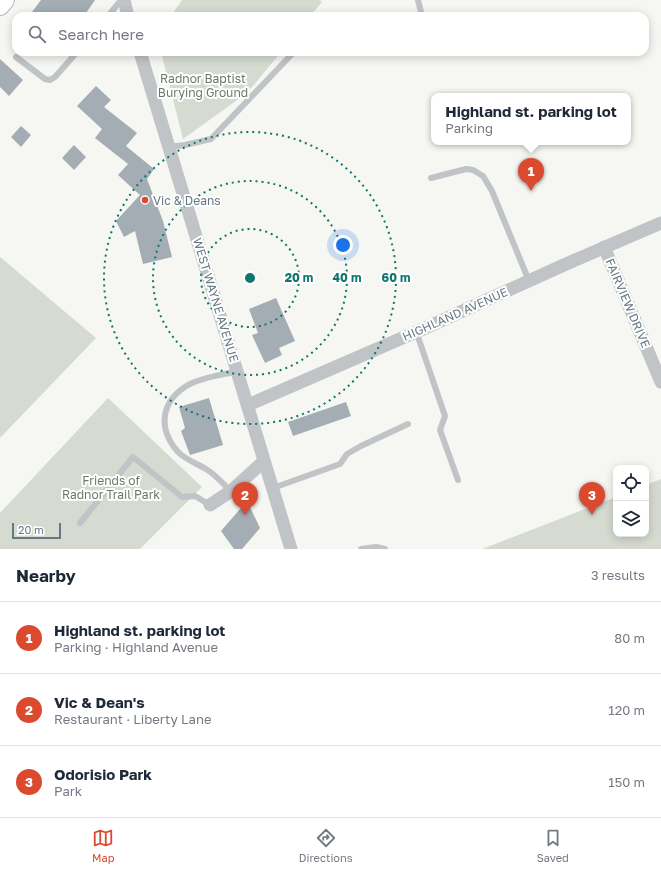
<!DOCTYPE html>
<meta charset="utf-8">
<style>
:root{--surface:#fff;--page:#f2f2f3;--text:#1f2937;--muted:#747a83;--line:#e0e1e3;--accent:#db492e}
body{margin:0;font-family:"Golos Text",sans-serif;background:var(--page);color:var(--text)}
.controls{position:absolute;right:12px;bottom:12px;display:grid;overflow:hidden;border-radius:8px;box-shadow:0 2px 10px #0003}
.controls button{width:36px;height:36px;display:grid;place-items:center;padding:0;border:0;border-bottom:1px solid var(--line);background:var(--surface);color:var(--text);font:20px sans-serif}
.scale{position:absolute;left:12px;bottom:10px;width:49px;box-sizing:border-box;padding-left:4px;border:2px solid #667883;border-top:0;font-size:11px;line-height:14px;white-space:nowrap;color:#667883;-webkit-text-stroke:3px #fff;paint-order:stroke}
.you{position:absolute;left:343px;top:245px;width:14px;height:14px;margin:-10px;border:3px solid #fff;border-radius:50%;background:#1a73e8;box-shadow:0 0 0 6px #1a73e833}
.badge{display:grid;place-items:center;width:26px;height:26px;border-radius:50%;background:var(--accent);color:#fff;font-size:13px;font-weight:700}
.pin{position:absolute;translate:-50% -33px;filter:drop-shadow(0 1px 2px #0008)}
.pin::after{content:'';position:absolute;top:21px;width:14px;height:12px;background:inherit;clip-path:polygon(0 0,100% 0,50% 100%)}
.popup{position:absolute;left:431px;top:93px;width:200px;height:52px;box-sizing:border-box;display:grid;place-content:center;border-radius:8px;background:var(--surface);filter:drop-shadow(0 1px 3px #0005);font-size:13px;white-space:nowrap;color:var(--muted)}
.popup b{font-size:15px;color:var(--text)}
.popup::after{content:'';position:absolute;left:50%;top:100%;margin-left:-8px;border:8px solid transparent;border-top-color:var(--surface)}
.list{margin:0;padding:0;list-style:none}
h2{display:flex;justify-content:space-between;align-items:center;height:52px;margin:0;padding:0 16px;font-size:17px}
h2 small{font-size:13px;font-weight:400;color:var(--muted)}
.list li{display:grid;grid-template-columns:26px 1fr auto;gap:12px;align-items:center;box-sizing:border-box;height:72px;padding:0 16px;border-top:1px solid var(--line)}
.list b{display:block;font-size:15px;white-space:nowrap}
.list p{margin:0;font-size:13px;white-space:nowrap;color:var(--muted)}
.list em{font-size:13px;font-style:normal;color:var(--muted)}
.icon{flex:none;width:22px;height:22px;fill:none;stroke:currentColor;stroke-width:2;stroke-linecap:round;stroke-linejoin:round}
.map{position:relative;flex:none;width:661px;height:549px;overflow:hidden}
.search{position:absolute;background:var(--surface);box-shadow:0 2px 10px #0003;left:12px;right:12px;top:12px;height:44px;display:flex;align-items:center;gap:10px;box-sizing:border-box;padding:0 14px;border-radius:12px;color:var(--muted);font-size:15px}
.sheet{height:268px;background:var(--surface)}
nav{display:flex;justify-content:space-around;align-items:center;box-sizing:border-box;height:56px;border-top:1px solid var(--line);background:var(--surface);font-size:11px;color:var(--muted)}
nav a{display:grid;justify-items:center;gap:2px}
nav .on{color:var(--accent)}
.map>svg:first-child{display:block}
.green{fill:#d6dbd2}
.building{fill:#a4adb3}
.lines{fill:none;stroke-linecap:round;stroke-linejoin:round}
.secondary-casing{stroke:#b2b8bc;stroke-width:20}
.lane{stroke:#c0c4c7;stroke-width:6}
.street{stroke:#c0c4c7;stroke-width:13}
.secondary{stroke:#fff;stroke-width:18}
.ring{fill:none;stroke:#0f766e;stroke-width:2;stroke-dasharray:2 4}
.poi-dot{fill:#db492e;stroke:#fff;stroke-width:1.5}
.labels{text-anchor:middle;dominant-baseline:central;stroke-width:4;stroke-linejoin:round;paint-order:stroke}
.park-label{font-size:12px;fill:#6b7a65;stroke:#fff}
.poi-label{font-size:12px;fill:#667883;stroke:#fff;text-anchor:start}
.street-label{font-size:12px;fill:#667883;stroke:#fff}
.centre{fill:#0f766e;stroke:#fff;stroke-width:2}
.ring-label{font-size:12px;text-anchor:middle;font-weight:bold;fill:#0f766e;stroke:#fff;stroke-width:4;stroke-linejoin:round;paint-order:stroke}
</style>
<div class="map">
<svg width="661" height="549" viewBox="0 0 661 549">
<rect width="100%" height="100%" fill="#f6f6f3"/>
<g class="green">
<polygon points="182,0 320,0 322,2 310,16 171,16"/>
<polygon points="161,52 281,52 253,86 240,98 183,139"/>
<polygon points="0,257 96,338 0,438"/>
<polygon points="108,398 202,487 140,549 0,549 0,513"/>
<polygon points="661,479 661,549 482,549 616,497 616,534 646,534 646,485"/>
</g>
<g class="building">
<polygon points="41,0 95,0 84,16 29,16"/>
<polygon points="0,59 23,80 9,96 0,87"/>
<polygon points="96,86 111,100 104,107 137,133 126,146 154,169 147,179 163,221 172,257 143,264 135,231 124,237 116,221 140,195 118,175 128,164 95,138 102,129 77,106"/>
<polygon points="21,126 31,135 21,147 11,137"/>
<polygon points="74,145 86,157 74,170 62,158"/>
<polygon points="276,298 295,341 279,348 282,355 265,363 252,335 258,333 249,309"/>
<polygon points="209,398 223,445 190,455 181,431 185,428 179,407"/>
<polygon points="346,402 351,416 293,436 288,422"/>
<polygon points="247,501 260,528 242,549 234,549 221,531"/>
</g>
<g class="lines">
<g class="secondary-casing">
<polyline id="secondary" points="0,6 5,0"/>
</g>
<g class="lane">
<polyline points="418,0 422,16"/>
<polyline points="108,16 121,0"/>
<polyline points="16,57 45,79 50,80 55,77 77,52"/>
<polyline points="169,147 185,145 211,139 294,52"/>
<polyline points="431,178 466,169 473,170 483,176 492,191 529,281"/>
<polyline points="416,331 445,416 440,430 458,480"/>
<polyline points="273,488 340,464 347,454 361,446 408,424"/>
<path d="M231,491C223,484 216,475 206,469C196,463 186,460 178,452C157,428 161,401 188,385C202,377 222,375 238,371"/>
<polyline points="80,523 133,457 182,497 195,496 210,505"/>
<polyline points="361,549 376,547 385,549"/>
</g>
<g class="street">
<polyline points="124,0 128,16"/>
<polyline points="140,52 291,549"/>
<polyline points="604,247 661,382"/>
<polyline points="248,405 423,329 566,264 661,223"/>
<polyline points="210,505 231,491 264,461"/>
</g>
<use href="#secondary" class="secondary"/>
</g>
<g class="ring">
<circle cx="250" cy="278" r="49"/>
<circle cx="250" cy="278" r="97"/>
<circle cx="250" cy="278" r="146"/>
</g>
<circle class="poi-dot" cx="145" cy="200" r="4"/>
<g class="labels">
<g class="park-label">
<text x="203" y="78">Radnor Baptist<tspan x="203" dy="14">Burying Ground</tspan></text>
<text x="111" y="480">Friends of<tspan x="111" dy="14">Radnor Trail Park</tspan></text>
</g>
<g class="poi-label">
<text x="153" y="200">Vic &amp; Deans</text>
</g>
<g class="street-label">
<text transform="translate(216 300) rotate(73)">WEST WAYNE AVENUE</text>
<text transform="translate(628 303) rotate(67)">FAIRVIEW DRIVE</text>
<text transform="translate(455 314) rotate(-24)">HIGHLAND AVENUE</text>
</g>
</g>
<circle cx="250" cy="278" r="6" class="centre"/>
<g class="ring-label">
<text x="299" y="282">20 m</text>
<text x="347" y="282">40 m</text>
<text x="396" y="282">60 m</text>
</g>
</svg>
<div class="controls">
<button><svg class="icon" aria-label="locate" viewBox="0 0 24 24"><circle cx="12" cy="12" r="6"/><path d="M12 2v4M12 18v4M2 12h4M18 12h4"/></svg></button>
<button><svg class="icon" aria-label="layers" viewBox="0 0 24 24"><path d="M12 4l9 5-9 5-9-5zM3 14l9 5 9-5"/></svg></button>
</div>
<div class="scale">20 m</div>
<div class="you"></div>
<div class="pin badge" style="left:531px;top:191px">1</div>
<div class="popup"><b>Highland st. parking lot</b>Parking</div>
<div class="pin badge" style="left:245px;top:515px">2</div>
<div class="pin badge" style="left:592px;top:515px">3</div>
<div class="search"><svg class="icon" aria-label="search" viewBox="0 0 24 24"><circle cx="10" cy="10" r="6"/><path d="M15 15l6 6"/></svg>Search here</div>
</div>
<section class="sheet">
<h2>Nearby<small>3 results</small></h2>
<ul class="list">
<li><span class="badge">1</span><div><b>Highland st. parking lot</b><p>Parking · Highland Avenue</p></div><em>80 m</em></li>
<li><span class="badge">2</span><div><b>Vic &amp; Dean's</b><p>Restaurant · Liberty Lane</p></div><em>120 m</em></li>
<li><span class="badge">3</span><div><b>Odorisio Park</b><p>Park</p></div><em>150 m</em></li>
</ul>
</section>
<nav>
<a class="on"><svg class="icon" aria-label="map" viewBox="0 0 24 24"><path d="M3 6l6-2 6 2 6-2v14l-6 2-6-2-6 2zM9 4v14M15 6v14"/></svg>Map</a>
<a><svg class="icon" aria-label="directions" viewBox="0 0 24 24"><path d="M12 3l9 9-9 9-9-9zM9 14v-3h6M13 9l2 2-2 2"/></svg>Directions</a>
<a><svg class="icon" aria-label="saved" viewBox="0 0 24 24"><path d="M7 4h10v16l-5-4-5 4z"/></svg>Saved</a>
</nav>
